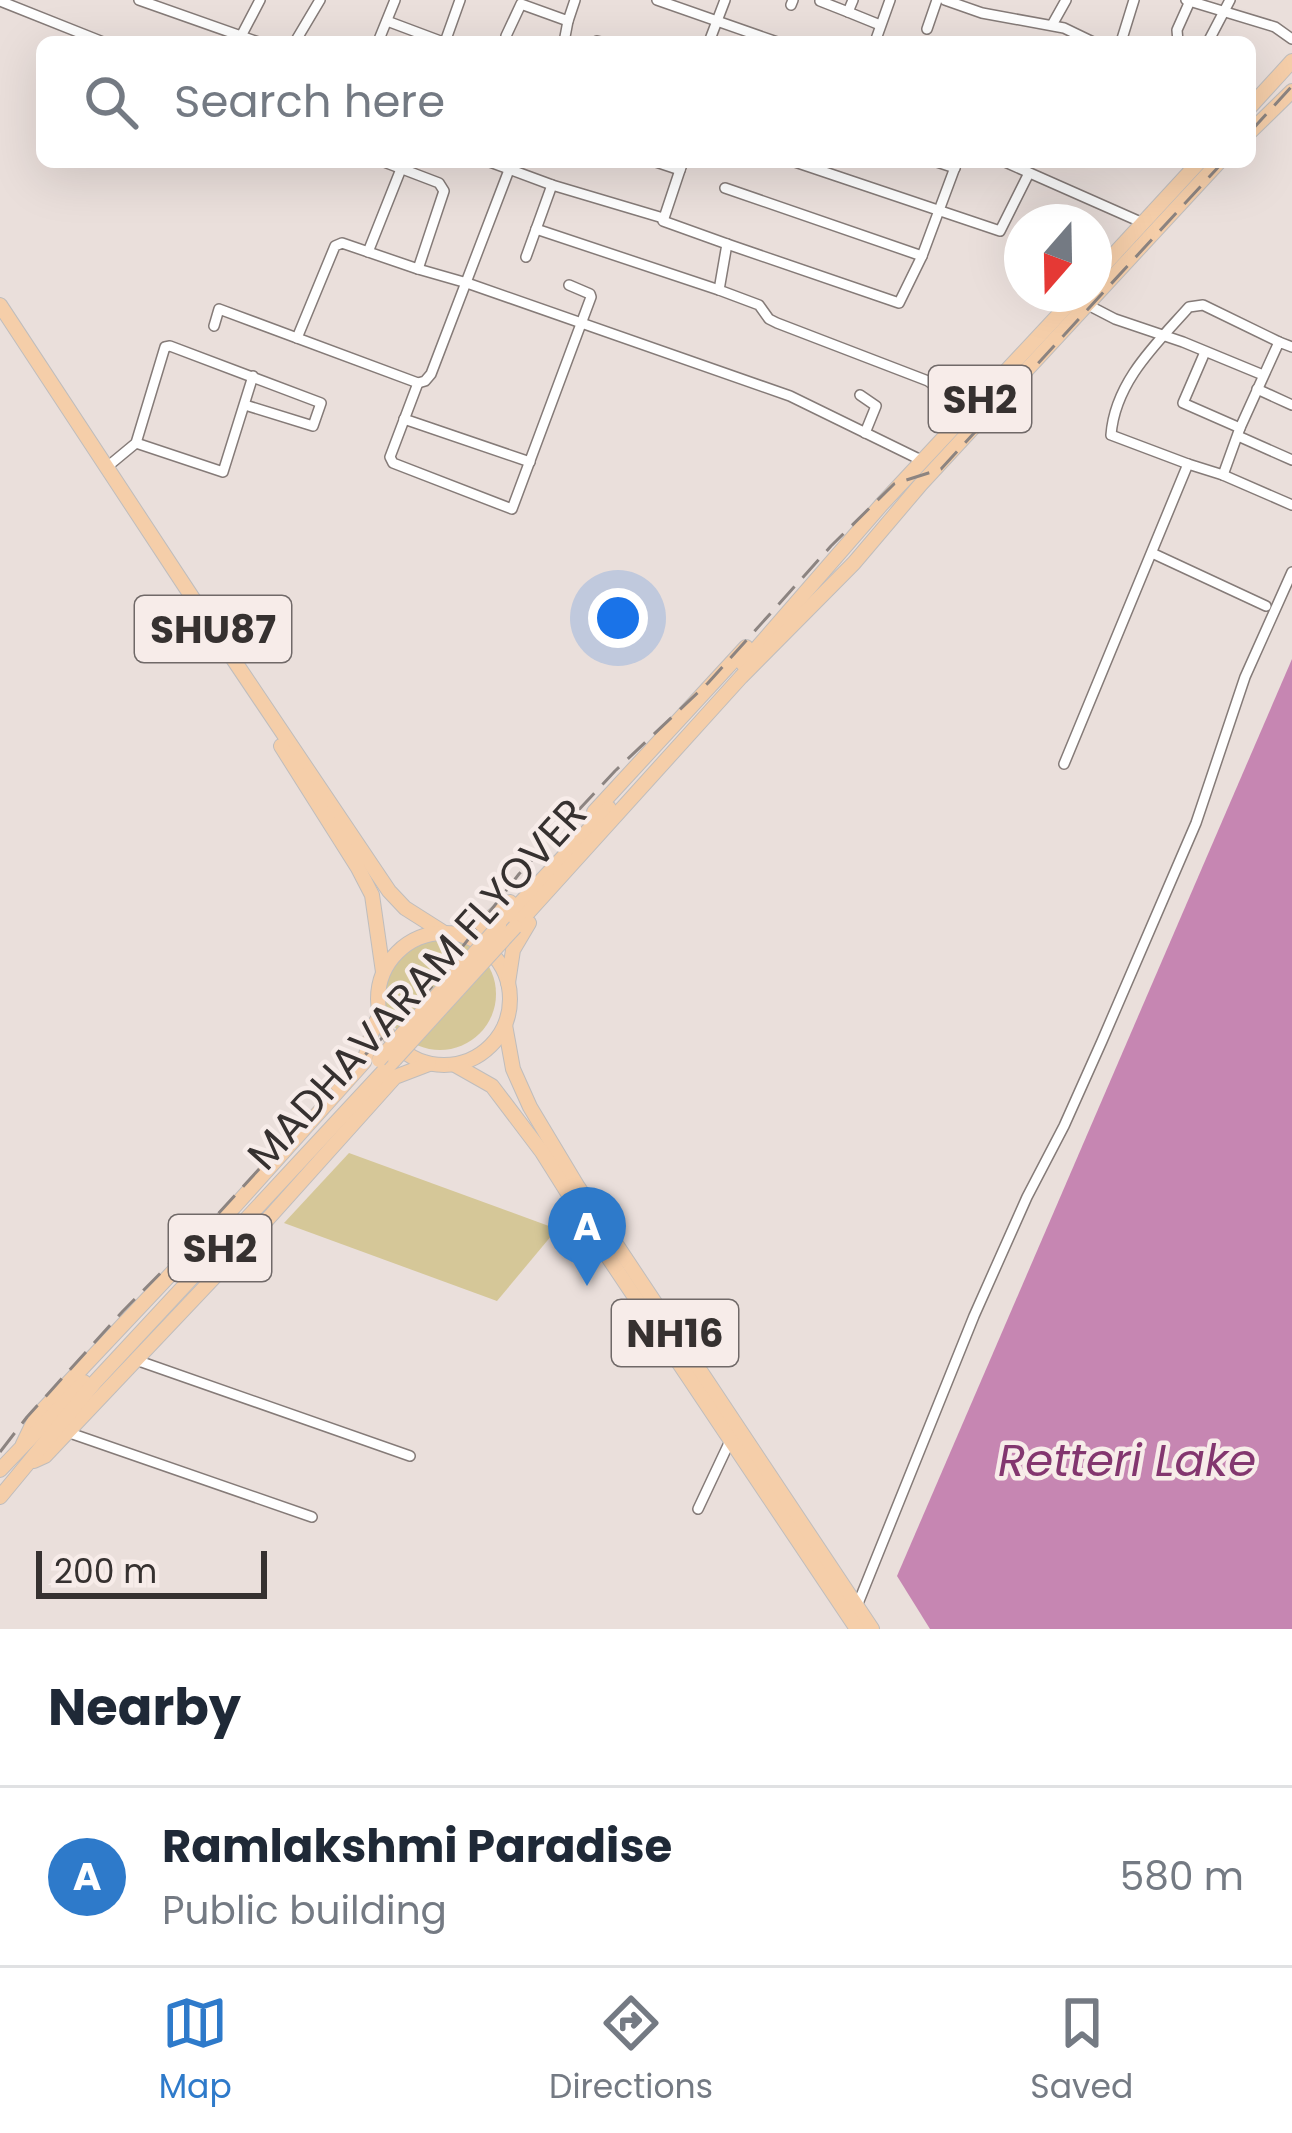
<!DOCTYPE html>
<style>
:root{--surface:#fff;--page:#f6f6f7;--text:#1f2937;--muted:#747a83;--line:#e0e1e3;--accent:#2e7aca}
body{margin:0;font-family:Poppins,sans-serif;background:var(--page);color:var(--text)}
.compass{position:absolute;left:1004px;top:204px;width:108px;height:108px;border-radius:50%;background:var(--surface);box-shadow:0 12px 48px #0002;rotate:200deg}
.scale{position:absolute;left:36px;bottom:30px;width:231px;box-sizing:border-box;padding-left:12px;border:6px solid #363130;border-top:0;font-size:33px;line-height:42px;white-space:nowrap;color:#363130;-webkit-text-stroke:9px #f7ece9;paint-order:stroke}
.you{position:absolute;left:618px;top:618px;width:42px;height:42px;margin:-30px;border:9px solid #fff;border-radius:50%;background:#1a73e8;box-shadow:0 0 0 18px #1a73e833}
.badge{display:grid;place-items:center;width:78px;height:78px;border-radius:50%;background:var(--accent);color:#fff;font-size:39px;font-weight:700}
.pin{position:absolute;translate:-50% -99px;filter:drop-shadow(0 3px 6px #0008)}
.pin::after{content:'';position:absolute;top:63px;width:42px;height:36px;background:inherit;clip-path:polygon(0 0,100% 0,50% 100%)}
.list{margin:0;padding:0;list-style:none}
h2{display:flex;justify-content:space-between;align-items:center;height:156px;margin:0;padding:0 48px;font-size:51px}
h2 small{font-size:39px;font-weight:400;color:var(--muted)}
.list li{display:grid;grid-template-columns:78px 1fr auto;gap:36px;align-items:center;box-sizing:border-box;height:180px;padding:0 48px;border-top:3px solid var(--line)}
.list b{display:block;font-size:45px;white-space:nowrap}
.list p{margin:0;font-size:39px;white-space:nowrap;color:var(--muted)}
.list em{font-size:39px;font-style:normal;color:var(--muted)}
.icon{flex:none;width:66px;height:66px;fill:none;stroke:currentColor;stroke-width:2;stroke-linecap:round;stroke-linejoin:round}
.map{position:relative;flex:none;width:1292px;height:1629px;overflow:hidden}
.search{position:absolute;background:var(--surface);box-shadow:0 12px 48px #0002;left:36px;right:36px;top:36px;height:132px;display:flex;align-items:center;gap:30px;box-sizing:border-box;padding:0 42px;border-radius:18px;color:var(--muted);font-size:45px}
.sheet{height:336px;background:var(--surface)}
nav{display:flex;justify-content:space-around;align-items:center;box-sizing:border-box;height:168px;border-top:3px solid var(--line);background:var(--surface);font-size:33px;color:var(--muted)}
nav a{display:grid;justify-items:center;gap:6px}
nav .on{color:var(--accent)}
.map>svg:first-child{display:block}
.green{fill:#d5c798}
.water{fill:#c686b2}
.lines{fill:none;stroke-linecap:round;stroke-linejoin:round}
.street-casing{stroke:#857b78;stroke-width:12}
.primary-casing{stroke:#bfbdbd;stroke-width:16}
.street{stroke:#fff;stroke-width:9}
.primary{stroke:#f5cea9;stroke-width:14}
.rail{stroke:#8c8481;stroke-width:3;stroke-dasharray:24 12;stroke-linecap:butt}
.primary-bridge-casing{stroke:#bfbdbd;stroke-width:16;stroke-linecap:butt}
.primary-bridge{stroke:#f5cea9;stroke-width:14}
.labels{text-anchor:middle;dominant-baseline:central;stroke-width:9;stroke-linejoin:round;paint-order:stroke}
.shield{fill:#f7ece9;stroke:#706968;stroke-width:3}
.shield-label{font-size:39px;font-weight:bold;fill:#363130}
.street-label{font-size:42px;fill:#363130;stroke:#f7ece9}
.water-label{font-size:45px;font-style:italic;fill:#83366f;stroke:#f7ece9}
</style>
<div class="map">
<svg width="1292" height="1629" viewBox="0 0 1292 1629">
<rect width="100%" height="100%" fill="#eadfdb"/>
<g class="green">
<circle cx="440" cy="994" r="56"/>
<polygon points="349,1153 557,1229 497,1301 284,1223"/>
</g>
<polygon class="water" points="1292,659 1292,1629 930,1629 897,1576"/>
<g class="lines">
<g class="street-casing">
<g id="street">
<polyline points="139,0 258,42"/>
<polyline points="657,0 777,42"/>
<polyline points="853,0 848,12 880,25"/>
<polyline points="945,0 982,13 1064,28 1093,42"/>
<polyline points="1186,0 1275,27 1292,39"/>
<polyline points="0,1 103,42"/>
<polyline points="820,1 848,12"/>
<polyline points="791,5 793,0"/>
<polyline points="387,21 443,42"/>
<polyline points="1052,25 1066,0"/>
<polyline points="927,29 937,0"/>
<polyline points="506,36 521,4 568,21 575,0"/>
<polyline points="597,41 601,42"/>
<polyline points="238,42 260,0"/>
<polyline points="295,42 320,0"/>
<polyline points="378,42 395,0"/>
<polyline points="445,42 460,0"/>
<polyline points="564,42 568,21"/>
<polyline points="709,42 725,0"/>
<polyline points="875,42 890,0"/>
<polyline points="1121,42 1134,0"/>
<polyline points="1178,42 1177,30 1190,1"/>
<polyline points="1208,42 1230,0"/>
<polyline points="384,162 439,183 444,191 418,269"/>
<polyline points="490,162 552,185 663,218"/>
<polyline points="656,162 680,170 683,162"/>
<polyline points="795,162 1000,231 1029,173"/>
<polyline points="937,162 955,168"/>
<polyline points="1005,162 1143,223"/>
<polyline points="680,170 663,221 727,244 719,290 759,305 769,319 777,323 928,381 969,411"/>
<polyline points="725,188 922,256"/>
<polyline points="536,229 719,290"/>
<polyline points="727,244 899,303 922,256 957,162"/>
<polyline points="368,252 401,169"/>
<polyline points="526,257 552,185"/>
<polyline points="1086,304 1115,319 1183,342 1263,375"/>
<polyline points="214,326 219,309 418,383 390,457 393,463 512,509 591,297 590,294 569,285"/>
<polyline points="297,338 335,246 342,243 418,269 467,283 790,396 923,461"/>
<polyline points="1205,352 1183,403 1240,428"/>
<polyline points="418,383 425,381 431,374 509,170"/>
<polyline points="1257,389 1292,405"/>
<polyline points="860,395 876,406 865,433"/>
<polyline points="404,419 530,462"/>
<polyline points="1238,436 1292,460"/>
<polyline points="136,443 223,472 253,376"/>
<path d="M1188,464L1111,435C1115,382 1156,344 1189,307L1203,305L1279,342"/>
<polyline points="107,467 136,443 165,347 170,346 321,403 313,426 245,405"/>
<polyline points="1223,475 1240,428 1279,342 1292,347"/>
<polyline points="1152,553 1266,606"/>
<polyline points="1064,764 1188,464 1223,475 1292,505"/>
<polyline points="136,1360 410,1456"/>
<polyline points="67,1432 312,1517"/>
<polyline points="698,1509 730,1441"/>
<polyline points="857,1606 974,1316 1027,1197 1064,1126 1102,1041 1196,823 1245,677 1292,572"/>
</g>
</g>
<g class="primary-casing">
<g id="primary">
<polyline points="1250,107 1292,61"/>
<polyline points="1250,132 1292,91"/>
<polyline points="1094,276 1199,162"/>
<polyline points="0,305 217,635 389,891 405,908 446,934"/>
<polyline points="743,664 882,504 1078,294"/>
<polyline points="281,746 358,868 372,895 383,972"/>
<polyline points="594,812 746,647"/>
<polyline points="499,926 609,808"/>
<polyline points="515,927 741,677 854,563 921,484 1219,162"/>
<circle cx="444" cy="999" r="66"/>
<polyline points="467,937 510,902"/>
<polyline points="508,983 513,950 529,923"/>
<polyline points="505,1025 513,1069 530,1107 578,1187 872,1629"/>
<polyline points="455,1065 492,1086 542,1152 608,1257 857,1629"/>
<polyline points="23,1444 36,1417 234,1207 364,1062 374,1025 379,1017"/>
<polyline points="34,1461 45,1456 240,1250 395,1077 429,1064"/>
<polyline points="0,1470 84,1382"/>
<polyline points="0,1497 95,1382 395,1059"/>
</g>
</g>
<use href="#street" class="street"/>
<use href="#primary" class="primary"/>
<g class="rail">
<polyline points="1250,132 1292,86"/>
<polyline points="0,1452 27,1417 123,1311 205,1228 351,1069 425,995 519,874 615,771 708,683 831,546 894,484 941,469 1223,162"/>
</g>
<g class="primary-bridge-casing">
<g id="primary-bridge">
<polyline points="395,1059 515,927"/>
<polyline points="379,1060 499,926"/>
</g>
</g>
<use href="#primary-bridge" class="primary-bridge"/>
</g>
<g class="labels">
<g class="shield">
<rect x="929" y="366" width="102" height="66" rx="9"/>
<rect x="135" y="596" width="156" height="66" rx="9"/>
<rect x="169" y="1215" width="102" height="66" rx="9"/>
<rect x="612" y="1300" width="126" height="66" rx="9"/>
</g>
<g class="shield-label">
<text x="980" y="399">SH2</text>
<text x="213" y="629">SHU87</text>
<text x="220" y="1248">SH2</text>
<text x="675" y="1333">NH16</text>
</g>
<g class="street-label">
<text transform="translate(417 984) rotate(-48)">MADHAVARAM FLYOVER</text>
</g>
<g class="water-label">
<text x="1127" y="1460">Retteri Lake</text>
</g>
</g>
</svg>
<svg class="compass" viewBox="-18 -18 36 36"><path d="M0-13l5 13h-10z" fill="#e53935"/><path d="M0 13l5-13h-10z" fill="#747a83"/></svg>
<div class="scale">200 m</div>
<div class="you"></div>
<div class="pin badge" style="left:587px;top:1286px">A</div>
<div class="search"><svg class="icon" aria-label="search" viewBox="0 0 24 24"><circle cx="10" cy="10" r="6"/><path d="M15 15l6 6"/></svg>Search here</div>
</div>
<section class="sheet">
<h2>Nearby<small></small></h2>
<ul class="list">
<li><span class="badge">A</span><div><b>Ramlakshmi Paradise</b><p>Public building</p></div><em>580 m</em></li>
</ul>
</section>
<nav>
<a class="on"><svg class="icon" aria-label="map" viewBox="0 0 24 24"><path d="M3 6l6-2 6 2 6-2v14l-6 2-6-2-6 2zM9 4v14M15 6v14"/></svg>Map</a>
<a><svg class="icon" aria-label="directions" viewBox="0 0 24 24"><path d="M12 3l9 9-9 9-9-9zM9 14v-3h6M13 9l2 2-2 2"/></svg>Directions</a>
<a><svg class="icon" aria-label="saved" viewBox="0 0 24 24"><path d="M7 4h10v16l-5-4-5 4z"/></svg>Saved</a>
</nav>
